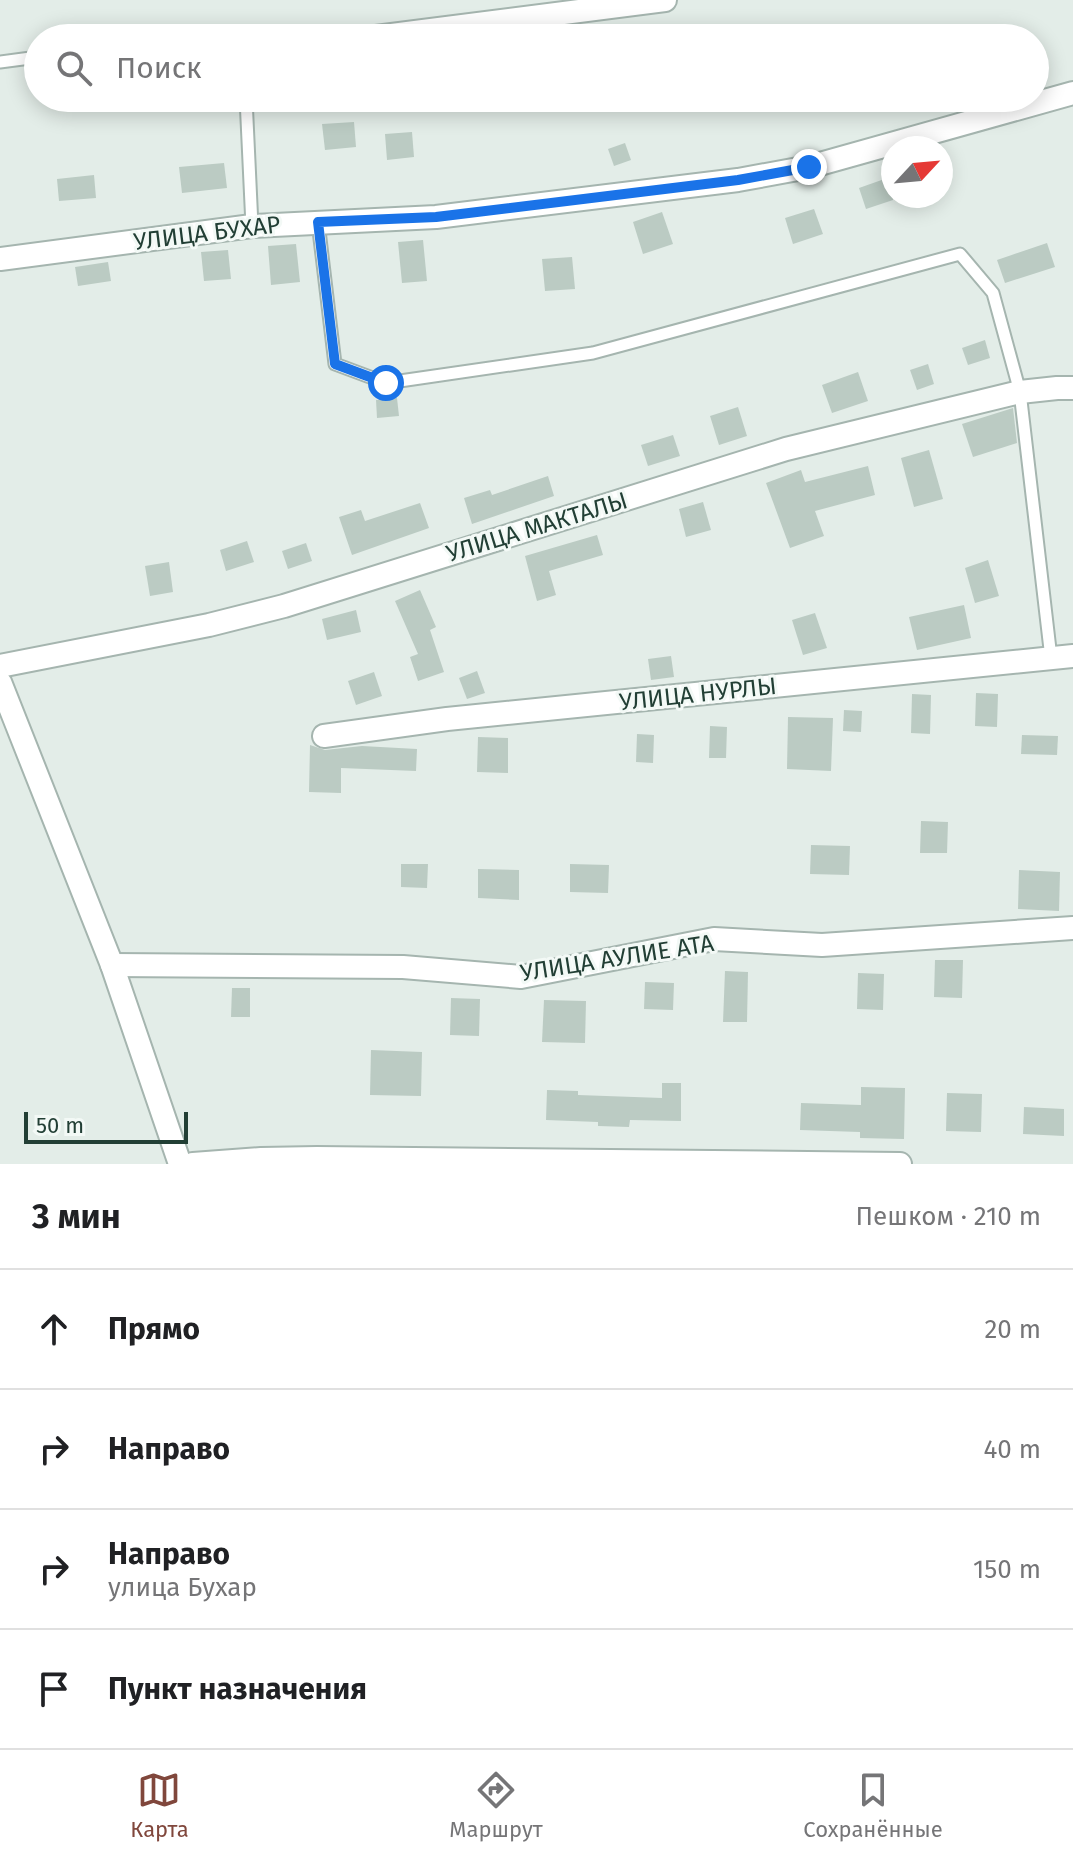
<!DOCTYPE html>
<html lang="ru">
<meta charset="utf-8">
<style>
:root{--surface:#fff;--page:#f6f6f6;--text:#202124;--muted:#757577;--line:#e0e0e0;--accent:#80473c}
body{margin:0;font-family:"Fira Sans",sans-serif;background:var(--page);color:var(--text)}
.compass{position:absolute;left:881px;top:136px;width:72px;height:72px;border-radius:50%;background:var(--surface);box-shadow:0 4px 20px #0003;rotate:64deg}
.scale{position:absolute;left:24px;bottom:20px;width:164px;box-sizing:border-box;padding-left:8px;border:4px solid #223f35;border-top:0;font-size:22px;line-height:28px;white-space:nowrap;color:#223f35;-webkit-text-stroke:6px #f3f9f6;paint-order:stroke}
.stop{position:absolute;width:24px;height:24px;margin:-18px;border:6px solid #1a73e8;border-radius:50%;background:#fff}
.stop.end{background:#1a73e8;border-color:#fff;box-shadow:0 2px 8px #0008}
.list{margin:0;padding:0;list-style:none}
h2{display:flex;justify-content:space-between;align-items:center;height:104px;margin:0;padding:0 32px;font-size:34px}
h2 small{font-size:26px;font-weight:400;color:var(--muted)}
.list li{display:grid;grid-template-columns:52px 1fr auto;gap:24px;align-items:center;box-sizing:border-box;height:120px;padding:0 32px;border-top:2px solid var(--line)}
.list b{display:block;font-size:30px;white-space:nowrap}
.list p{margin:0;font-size:26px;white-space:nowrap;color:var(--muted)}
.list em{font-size:26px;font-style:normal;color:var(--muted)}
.icon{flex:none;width:44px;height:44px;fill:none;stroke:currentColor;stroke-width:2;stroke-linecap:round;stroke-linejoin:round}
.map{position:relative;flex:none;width:1073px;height:1164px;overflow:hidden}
.search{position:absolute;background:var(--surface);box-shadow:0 4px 20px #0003;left:24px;right:24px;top:24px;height:88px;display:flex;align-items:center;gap:20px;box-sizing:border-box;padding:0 28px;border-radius:44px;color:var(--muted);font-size:30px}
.sheet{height:584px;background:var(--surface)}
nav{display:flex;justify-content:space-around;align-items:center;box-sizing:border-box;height:112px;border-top:2px solid var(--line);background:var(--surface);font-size:22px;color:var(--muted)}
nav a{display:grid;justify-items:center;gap:4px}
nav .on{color:var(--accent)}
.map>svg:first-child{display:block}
.building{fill:#bbcbc3}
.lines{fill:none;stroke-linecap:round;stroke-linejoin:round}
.service-casing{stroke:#a5b5af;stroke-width:15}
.minor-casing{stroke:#a5b5af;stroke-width:26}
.service{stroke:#fff;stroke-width:11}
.minor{stroke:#fff;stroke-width:22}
.route{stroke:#1a73e8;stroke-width:10}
.labels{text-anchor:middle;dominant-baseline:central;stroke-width:6;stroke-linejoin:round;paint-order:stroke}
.street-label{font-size:24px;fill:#223f35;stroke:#f3f9f6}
</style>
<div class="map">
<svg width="1073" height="1164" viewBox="0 0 1073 1164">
<rect width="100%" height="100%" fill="#e3ede8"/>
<g class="building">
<polygon points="354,122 356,147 325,150 322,124"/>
<polygon points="412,132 414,157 387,160 385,134"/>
<polygon points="625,143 631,160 614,166 608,149"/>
<polygon points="224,163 227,188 182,193 179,167"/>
<polygon points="94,175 96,198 59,201 57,179"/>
<polygon points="893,176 893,200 866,209 859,188"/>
<polygon points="814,209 823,234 793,244 785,218"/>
<polygon points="662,212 673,244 643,254 633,222"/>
<polygon points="423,240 427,281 402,283 398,242"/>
<polygon points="1047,243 1055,267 1005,283 997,260"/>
<polygon points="296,244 300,282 271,285 268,246"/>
<polygon points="228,250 231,279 204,281 201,252"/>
<polygon points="572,257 575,289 545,291 542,259"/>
<polygon points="108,262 111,281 78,286 75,267"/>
<polygon points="985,340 990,358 968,365 962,348"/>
<polygon points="928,364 934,384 917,390 910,370"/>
<polygon points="858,372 868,401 832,413 822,385"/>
<polygon points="397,398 399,416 377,418 376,400"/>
<polygon points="738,407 747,436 719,445 710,416"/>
<polygon points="1013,408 1017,443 973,457 962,424"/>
<polygon points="673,435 680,456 648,466 641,445"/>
<polygon points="929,450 943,499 914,507 901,458"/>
<polygon points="868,466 875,495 815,511 824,536 790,548 766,483 801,470 805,482"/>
<polygon points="548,476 554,496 472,524 464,498 490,490 492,495"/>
<polygon points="703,502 711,530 686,537 679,509"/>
<polygon points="420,503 429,528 352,555 339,517 361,510 365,521"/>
<polygon points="597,535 603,555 549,571 556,595 537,601 525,556"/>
<polygon points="247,541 254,562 226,571 220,550"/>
<polygon points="306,543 312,561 288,569 282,551"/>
<polygon points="988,560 999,596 975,603 965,568"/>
<polygon points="169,562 173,592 150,596 145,566"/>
<polygon points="420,590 436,627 430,630 444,672 418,681 410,657 418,654 395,601"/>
<polygon points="964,605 971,638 917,650 909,617"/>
<polygon points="356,610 361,632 327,640 322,619"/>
<polygon points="815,613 827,648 803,655 792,620"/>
<polygon points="671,656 674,677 651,680 648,659"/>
<polygon points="477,671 485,693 467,699 459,678"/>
<polygon points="374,672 382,696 356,705 348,681"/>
<polygon points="976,693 998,694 997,727 975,726"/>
<polygon points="912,694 931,695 930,734 911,733"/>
<polygon points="844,710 862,711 861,732 843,731"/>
<polygon points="788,717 833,718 831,771 787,769"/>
<polygon points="710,726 727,727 726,758 709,758"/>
<polygon points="637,734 654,735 653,763 636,762"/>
<polygon points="1022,735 1058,736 1057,755 1021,754"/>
<polygon points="478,737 508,738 508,773 477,772"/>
<polygon points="310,745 325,750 362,746 417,749 416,771 341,768 341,793 309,792"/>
<polygon points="921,821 948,822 947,853 920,853"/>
<polygon points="811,845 850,846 849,875 810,874"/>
<polygon points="401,864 428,864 427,888 401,887"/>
<polygon points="570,864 609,865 608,893 570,892"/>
<polygon points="478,869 519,870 519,900 478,898"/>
<polygon points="1019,870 1060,872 1059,911 1018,909"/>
<polygon points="935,960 963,960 962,998 934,997"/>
<polygon points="725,971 748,972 747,1022 723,1022"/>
<polygon points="858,973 884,974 883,1010 857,1009"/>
<polygon points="645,982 674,983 673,1010 644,1009"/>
<polygon points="232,988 250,988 250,1017 231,1017"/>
<polygon points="451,998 480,999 479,1036 450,1035"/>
<polygon points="544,1000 586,1001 585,1043 542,1042"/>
<polygon points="371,1050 422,1052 421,1096 370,1095"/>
<polygon points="662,1083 681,1083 681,1121 630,1120 629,1127 598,1126 598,1122 546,1120 547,1090 578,1091 578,1095 662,1098"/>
<polygon points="861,1087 905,1088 904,1139 860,1138 860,1132 800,1130 801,1103 861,1105"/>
<polygon points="947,1093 982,1094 981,1132 946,1131"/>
<polygon points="1024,1107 1064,1109 1064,1136 1023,1134"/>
</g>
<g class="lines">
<g class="service-casing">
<g id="service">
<polyline points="0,62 38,57"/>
<polyline points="246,98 252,226"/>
<polyline points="318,222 335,364 386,383 593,353 960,254 993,293 1020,392 1051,658"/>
</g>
</g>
<g class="minor-casing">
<g id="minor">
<polyline points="368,38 665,0"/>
<polyline points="0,259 252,226 436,217 738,180 809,167 1073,93"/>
<polyline points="0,666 209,625 284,606 786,449 1020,392 1057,388 1073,388"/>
<polyline points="0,682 112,965 180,1164"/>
<polyline points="324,736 447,719 1073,656"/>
<polyline points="112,965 403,967 521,977 714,939 822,945 1073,928"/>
<polyline points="193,1164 261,1159 317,1158 900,1164"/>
</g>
</g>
<use href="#service" class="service"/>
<use href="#minor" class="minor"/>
</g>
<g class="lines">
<polyline class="route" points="386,383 335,364 318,222 436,217 738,180 809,167"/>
</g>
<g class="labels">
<g class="street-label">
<text transform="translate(207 233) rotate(-7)">УЛИЦА БУХАР</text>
<text transform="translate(537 527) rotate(-17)">УЛИЦА МАКТАЛЫ</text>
<text transform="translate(698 694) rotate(-6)">УЛИЦА НУРЛЫ</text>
<text transform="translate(617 958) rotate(-9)">УЛИЦА АУЛИЕ АТА</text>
</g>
</g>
</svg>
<svg class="compass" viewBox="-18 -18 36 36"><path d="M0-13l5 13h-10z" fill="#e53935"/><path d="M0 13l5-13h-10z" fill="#757577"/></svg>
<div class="scale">50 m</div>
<div class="stop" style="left:386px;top:383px"></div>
<div class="stop end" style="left:809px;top:167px"></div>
<div class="search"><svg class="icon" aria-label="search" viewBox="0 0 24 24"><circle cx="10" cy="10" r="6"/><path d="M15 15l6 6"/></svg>Поиск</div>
</div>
<section class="sheet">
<h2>3 мин<small>Пешком · 210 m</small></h2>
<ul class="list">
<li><svg class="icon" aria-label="ahead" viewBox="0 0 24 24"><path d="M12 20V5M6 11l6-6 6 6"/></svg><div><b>Прямо</b></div><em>20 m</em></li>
<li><svg class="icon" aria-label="right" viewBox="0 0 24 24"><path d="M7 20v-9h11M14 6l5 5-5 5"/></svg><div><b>Направо</b></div><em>40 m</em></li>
<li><svg class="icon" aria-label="right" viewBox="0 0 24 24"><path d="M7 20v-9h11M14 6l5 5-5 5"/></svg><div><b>Направо</b><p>улица Бухар</p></div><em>150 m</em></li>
<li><svg class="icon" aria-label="arrive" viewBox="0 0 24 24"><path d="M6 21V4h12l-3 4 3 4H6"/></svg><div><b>Пункт назначения</b></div></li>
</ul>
</section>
<nav>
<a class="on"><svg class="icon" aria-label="map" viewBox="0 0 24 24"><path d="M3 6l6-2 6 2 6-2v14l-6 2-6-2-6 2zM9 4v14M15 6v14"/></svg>Карта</a>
<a><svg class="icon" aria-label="directions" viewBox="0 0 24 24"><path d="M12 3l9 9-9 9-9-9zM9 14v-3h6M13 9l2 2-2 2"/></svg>Маршрут</a>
<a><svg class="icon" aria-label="saved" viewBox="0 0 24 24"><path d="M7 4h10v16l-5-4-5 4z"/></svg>Сохранённые</a>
</nav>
